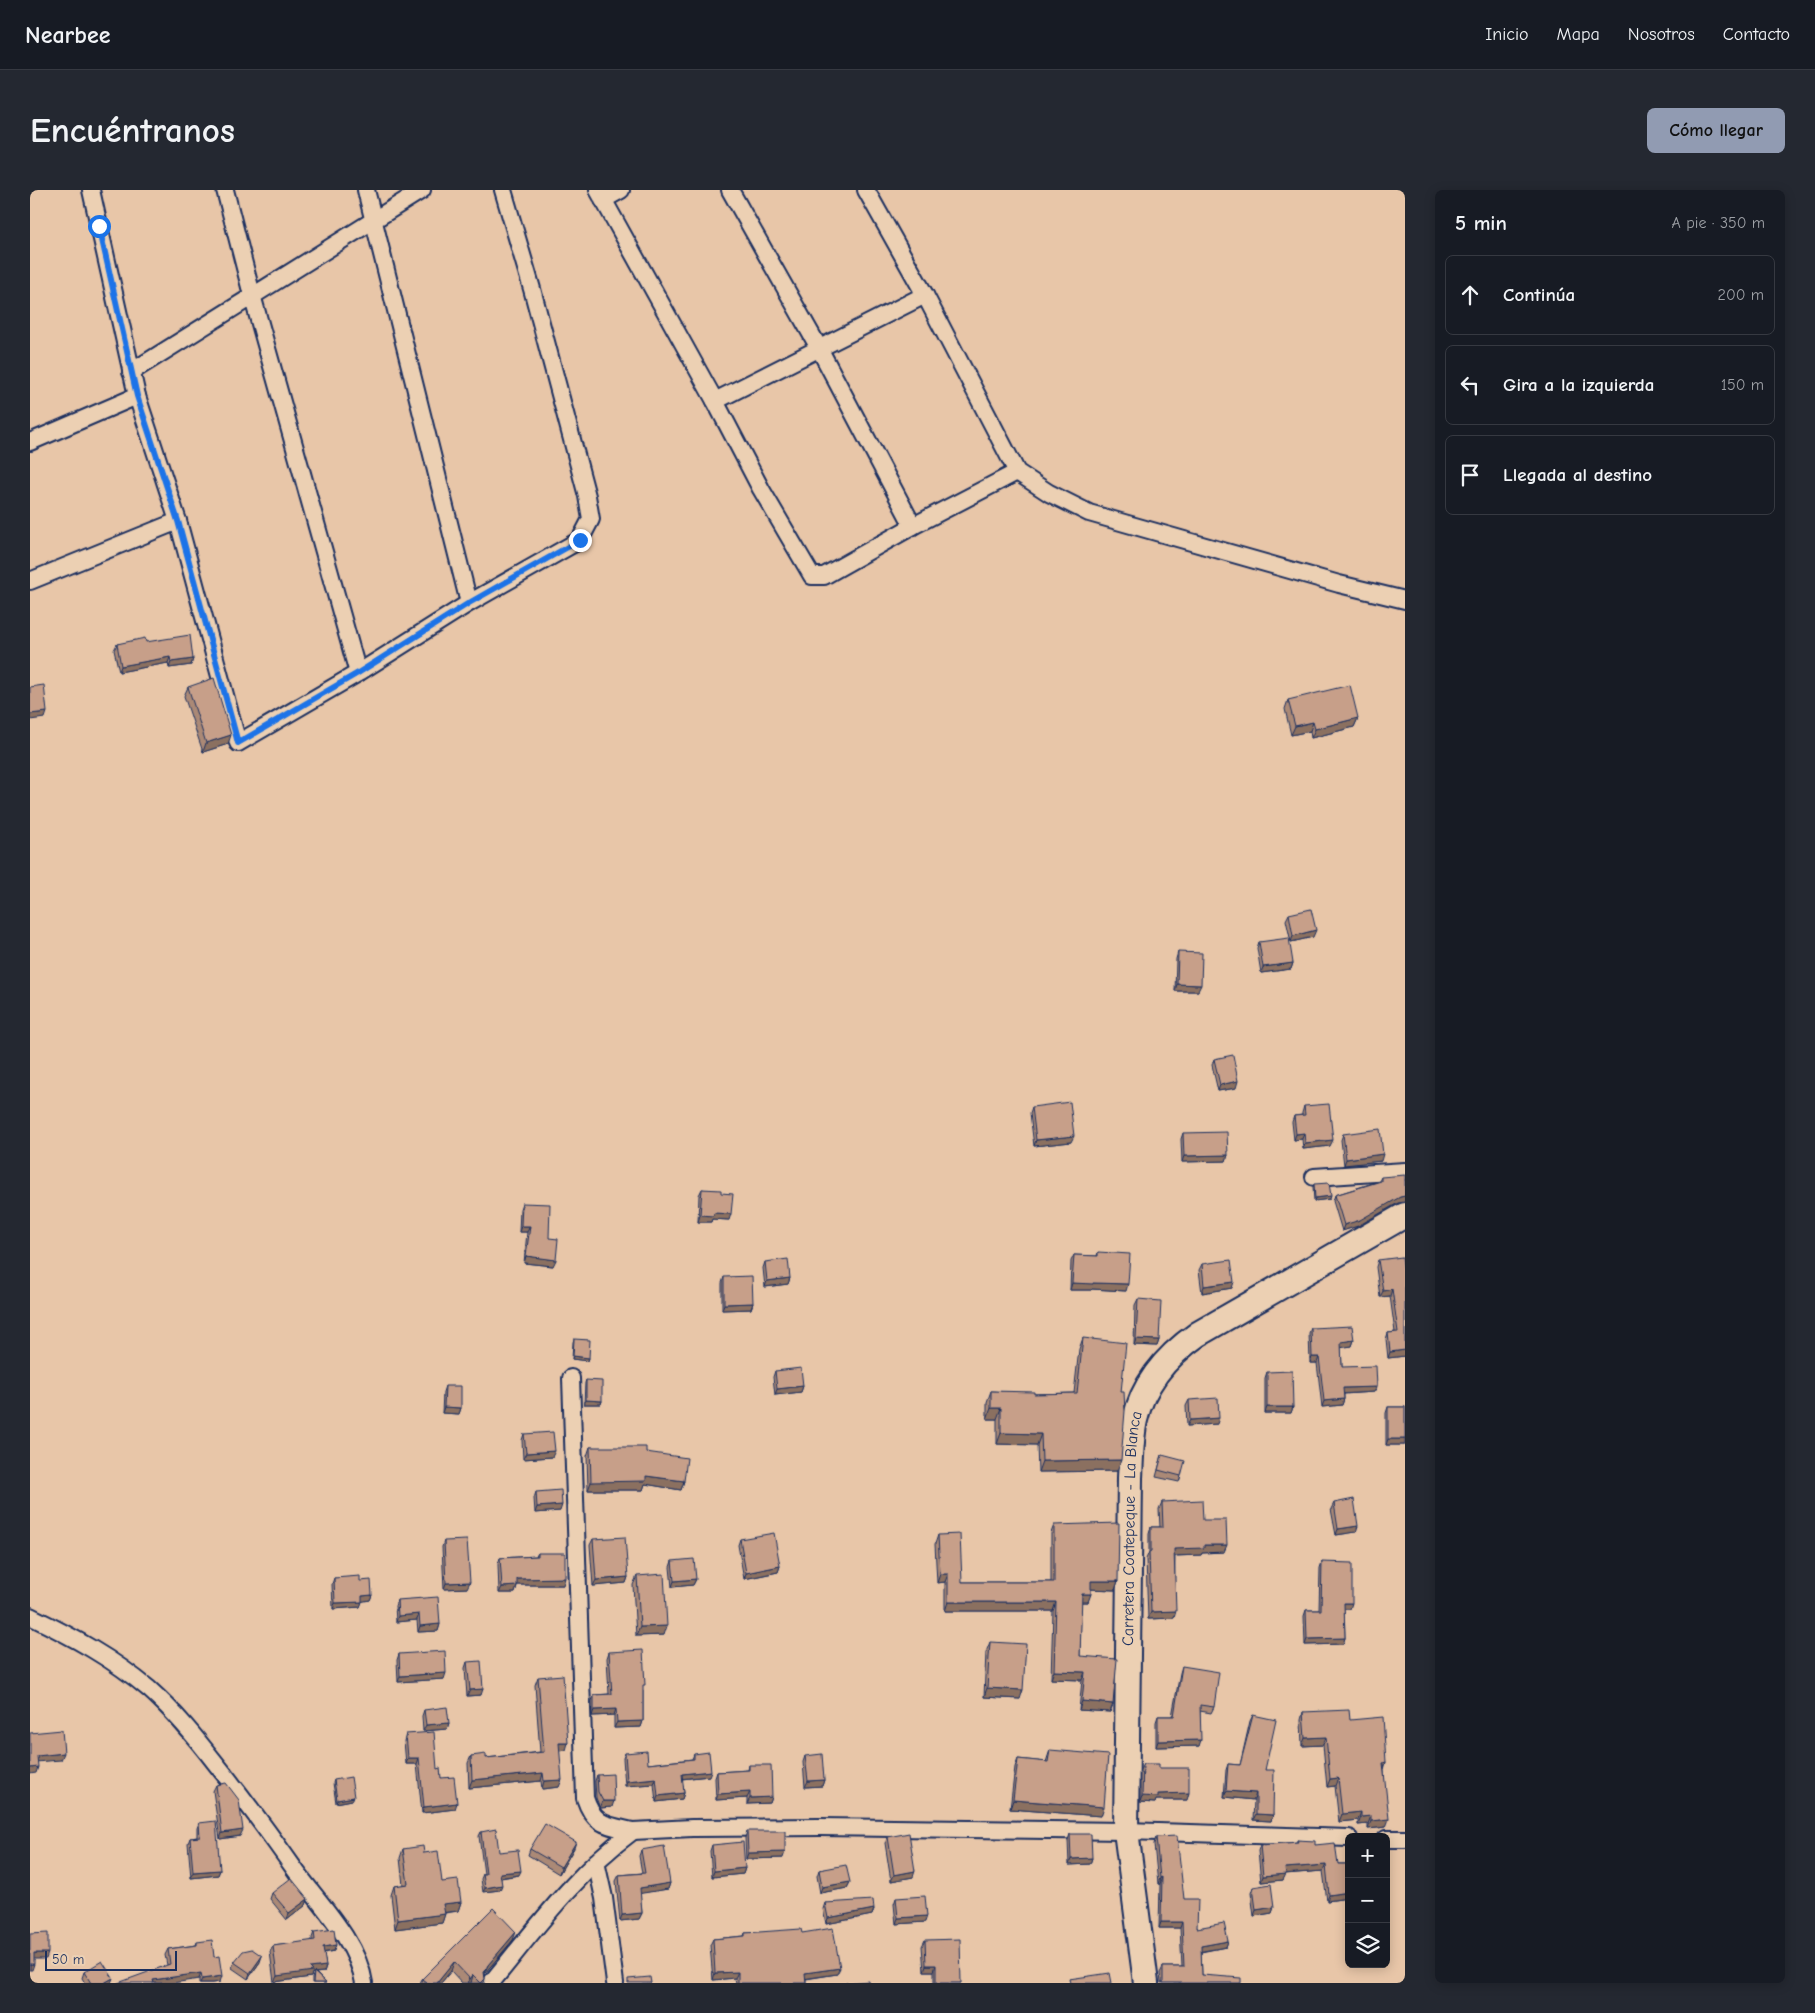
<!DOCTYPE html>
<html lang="es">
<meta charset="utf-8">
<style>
:root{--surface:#171b24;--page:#242831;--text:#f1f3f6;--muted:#9ea1a6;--line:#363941;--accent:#919bb2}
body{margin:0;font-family:"Comic Neue",sans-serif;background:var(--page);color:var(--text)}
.controls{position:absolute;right:15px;bottom:15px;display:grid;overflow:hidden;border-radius:8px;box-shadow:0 2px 12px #0003}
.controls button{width:45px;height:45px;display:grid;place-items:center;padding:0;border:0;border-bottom:1px solid var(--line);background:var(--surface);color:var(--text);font:25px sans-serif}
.scale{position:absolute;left:15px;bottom:12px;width:132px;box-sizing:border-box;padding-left:5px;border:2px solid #1b2f5e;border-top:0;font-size:14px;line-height:18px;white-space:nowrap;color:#1b2f5e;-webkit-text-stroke:4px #ecd0b3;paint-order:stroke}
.stop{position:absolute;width:15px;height:15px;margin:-11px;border:4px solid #1a73e8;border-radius:50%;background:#fff}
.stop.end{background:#1a73e8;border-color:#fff;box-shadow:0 1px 5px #0008}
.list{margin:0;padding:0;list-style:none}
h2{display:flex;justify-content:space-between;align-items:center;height:65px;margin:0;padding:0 20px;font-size:21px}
h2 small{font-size:16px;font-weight:400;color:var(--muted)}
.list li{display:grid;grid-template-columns:32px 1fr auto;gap:15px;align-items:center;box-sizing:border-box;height:80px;margin:0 10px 10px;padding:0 10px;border:1px solid var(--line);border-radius:8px}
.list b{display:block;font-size:19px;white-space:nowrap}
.list em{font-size:16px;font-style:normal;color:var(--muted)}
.icon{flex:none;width:28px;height:28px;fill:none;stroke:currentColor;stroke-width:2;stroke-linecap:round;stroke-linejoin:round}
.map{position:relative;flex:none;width:1375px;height:1793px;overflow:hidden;border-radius:8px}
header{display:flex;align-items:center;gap:30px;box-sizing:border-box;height:70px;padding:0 25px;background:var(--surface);border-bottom:1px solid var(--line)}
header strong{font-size:24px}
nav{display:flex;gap:28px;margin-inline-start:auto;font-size:18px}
.intro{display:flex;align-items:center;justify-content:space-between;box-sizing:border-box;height:120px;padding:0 30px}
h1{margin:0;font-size:35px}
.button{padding:12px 22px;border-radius:8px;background:var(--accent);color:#111;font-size:18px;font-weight:700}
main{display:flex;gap:30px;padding:0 30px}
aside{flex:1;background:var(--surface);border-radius:8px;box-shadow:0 2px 12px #0003}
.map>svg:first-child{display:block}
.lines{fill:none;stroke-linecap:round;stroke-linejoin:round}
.minor-casing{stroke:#1b2f5e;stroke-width:20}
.secondary-casing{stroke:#1b2f5e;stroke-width:28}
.minor{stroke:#ecd0b3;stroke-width:16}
.secondary{stroke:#ecd0b3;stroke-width:24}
.wall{fill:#ab8976;stroke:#1b2f5e}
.shaded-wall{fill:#8b6f60;stroke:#1b2f5e}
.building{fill:#c79f89;stroke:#1b2f5e}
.route{stroke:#1a73e8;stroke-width:6}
.labels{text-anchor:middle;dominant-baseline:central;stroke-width:4;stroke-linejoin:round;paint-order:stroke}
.street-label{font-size:16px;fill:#1b2f5e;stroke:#ecd0b3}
</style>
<header>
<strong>Nearbee</strong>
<nav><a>Inicio</a><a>Mapa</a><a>Nosotros</a><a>Contacto</a></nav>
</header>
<div class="intro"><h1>Encuéntranos</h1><a class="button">Cómo llegar</a></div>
<main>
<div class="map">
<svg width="1375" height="1793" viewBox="0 0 1375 1793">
<rect width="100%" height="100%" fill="#e8c6a8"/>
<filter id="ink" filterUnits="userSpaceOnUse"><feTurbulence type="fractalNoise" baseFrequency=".02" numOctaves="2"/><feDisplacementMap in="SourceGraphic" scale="10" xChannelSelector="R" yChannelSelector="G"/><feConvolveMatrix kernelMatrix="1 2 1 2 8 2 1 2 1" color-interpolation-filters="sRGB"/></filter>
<g filter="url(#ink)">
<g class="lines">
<g class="minor-casing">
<g id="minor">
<polyline points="61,0 107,206 148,331 208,553 328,483 439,413 550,350 561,329 557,306 502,99 473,0"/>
<polyline points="195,0 222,105 328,483"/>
<polyline points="336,0 439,413"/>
<polyline points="568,0 685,211 731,299 782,386 794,386 883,336 987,282"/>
<polyline points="700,0 789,158 883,336"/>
<polyline points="836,0 895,105 987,282 1019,303 1059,323 1309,394 1375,410"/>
<polyline points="573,10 591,0"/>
<polyline points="101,182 392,0"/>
<polyline points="685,211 895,105"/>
<polyline points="0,252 107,206"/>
<polyline points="0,391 148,331"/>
<polyline points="1284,987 1375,981"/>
<path d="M0,1426C43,1447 82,1468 119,1499C145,1522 166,1548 187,1575C215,1610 242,1647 268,1684C291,1715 328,1753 334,1793"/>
<polyline points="603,1641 662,1638 790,1637 1096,1641 1319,1648"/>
<polyline points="1356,1649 1375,1649"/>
<polyline points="566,1672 574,1708 585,1793"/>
<path d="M461,1793C506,1738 546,1683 603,1641C577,1635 564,1636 555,1608L541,1188"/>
</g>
</g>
<g class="secondary-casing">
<g id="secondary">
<path id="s1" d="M1116,1793L1096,1641L1100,1288C1101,1269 1101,1248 1105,1230C1113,1193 1138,1165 1168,1144L1375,1025"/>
</g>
</g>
<use href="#minor" class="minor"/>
<use href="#secondary" class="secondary"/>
</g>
<g class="wall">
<polygon points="116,452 163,469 161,475 139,478 138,473 89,482 84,460 87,454"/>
<polygon points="158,497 198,554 173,562 154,506"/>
<polygon points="1258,510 1328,528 1324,537 1281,548 1280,541 1261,545 1255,519"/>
<polygon points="1259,724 1283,747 1261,752 1256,730"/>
<polygon points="1229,752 1263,773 1261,779 1231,783 1227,758"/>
<polygon points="1148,762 1168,801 1145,801 1146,769"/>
<polygon points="1184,869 1206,898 1188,901 1182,875"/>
<polygon points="1274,916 1300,956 1273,959 1272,949 1264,950 1262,932 1264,926 1272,925 1272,923"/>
<polygon points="1002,917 1041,952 1004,956 1000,923"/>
<polygon points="1153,943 1198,965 1196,971 1152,972 1151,949"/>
<polygon points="1313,944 1351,971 1314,975 1311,950"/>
<polygon points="1351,987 1368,1013 1328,1036 1312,1041 1303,1011 1305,1005 1349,991"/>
<polygon points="1284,994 1300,1009 1284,1011 1283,997"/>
<polygon points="672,999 691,1003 699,1030 682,1029 681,1032 668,1032 669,1005"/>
<polygon points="492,1013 519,1048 523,1076 494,1073 497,1042 489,1042 490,1019"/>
<polygon points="1068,1062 1096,1101 1062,1099 1061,1100 1040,1100 1041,1071 1044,1065 1067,1066"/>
<polygon points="1348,1070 1374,1084 1375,1166 1358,1168 1356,1149 1358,1143 1365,1142 1360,1106 1350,1107 1346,1077"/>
<polygon points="735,1072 760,1088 758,1094 735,1097 733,1078"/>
<polygon points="1172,1074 1202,1098 1172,1103 1169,1080"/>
<polygon points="694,1087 723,1113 721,1119 692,1120 692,1093"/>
<polygon points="1108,1109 1129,1150 1127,1156 1104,1155 1105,1115"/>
<polygon points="1281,1138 1324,1150 1322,1156 1311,1157 1312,1177 1344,1202 1314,1204 1314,1209 1312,1215 1292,1217 1287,1173 1280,1173 1279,1143"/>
<polygon points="1053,1148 1091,1202 1087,1281 1008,1282 1007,1255 967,1254 967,1229 957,1229 957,1212 961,1201 1004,1204 1044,1203 1049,1159"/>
<polygon points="544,1149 559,1168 558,1171 542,1169 543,1152"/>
<polygon points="745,1181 773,1196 771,1202 745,1205 743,1187"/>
<polygon points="1237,1182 1263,1217 1261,1223 1235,1223 1235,1188"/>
<polygon points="556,1190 572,1211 571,1214 554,1214 555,1193"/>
<polygon points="415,1196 431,1218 429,1224 412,1223 413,1202"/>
<polygon points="1159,1210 1187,1234 1157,1236 1156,1216"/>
<polygon points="1358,1217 1375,1217 1375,1255 1356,1255 1356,1223"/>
<polygon points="494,1244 522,1267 493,1269 492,1250"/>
<polygon points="560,1257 616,1262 654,1291 651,1300 615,1294 613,1300 558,1300 557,1266"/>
<polygon points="1132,1265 1151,1286 1149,1292 1126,1287"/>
<polygon points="506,1302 530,1321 505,1323 504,1308"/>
<polygon points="1132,1312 1173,1330 1194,1362 1172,1363 1171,1365 1145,1366 1144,1428 1118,1429 1116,1369 1119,1362 1119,1344 1121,1337 1130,1337 1129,1319"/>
<polygon points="1304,1313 1326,1342 1306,1345 1301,1319"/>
<polygon points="1024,1335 1088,1391 1085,1400 1061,1399 1058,1412 1051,1412 1050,1466 1083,1514 1080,1522 1049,1520 1052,1490 1021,1489 1023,1421 915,1421 915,1392 907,1393 905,1354 908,1345 932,1392 1021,1392 1021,1343"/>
<polygon points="563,1349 598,1387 596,1393 563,1396 560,1355"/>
<polygon points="710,1349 750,1376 748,1382 714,1389 708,1355"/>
<polygon points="414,1351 437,1398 414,1399 412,1357"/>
<polygon points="508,1363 533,1395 487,1395 485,1403 469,1403 468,1374 470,1368 506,1366"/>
<polygon points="642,1371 666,1389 663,1395 642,1397 640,1377"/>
<polygon points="1292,1372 1320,1419 1314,1419 1315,1448 1313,1454 1275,1455 1274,1426 1276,1420 1289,1420 1290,1378"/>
<polygon points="607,1386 634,1445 606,1446 603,1395"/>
<polygon points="304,1388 330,1391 342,1405 340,1410 332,1411 330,1417 303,1419 302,1394"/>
<polygon points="367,1410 410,1434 408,1441 388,1442 387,1430 366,1432 365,1416"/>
<polygon points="960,1452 990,1509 954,1507 956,1462"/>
<polygon points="579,1462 613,1501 613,1531 611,1537 584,1538 584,1525 562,1526 562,1511 564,1505 579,1504 577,1468"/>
<polygon points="369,1464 414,1489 368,1492 367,1470"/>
<polygon points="437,1472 451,1505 437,1506 435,1478"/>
<polygon points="1152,1476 1184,1517 1181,1523 1170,1521 1169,1556 1126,1557 1126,1532 1128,1526 1142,1526 1150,1483"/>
<polygon points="508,1487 536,1560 529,1561 529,1597 512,1599 511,1591 439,1598 438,1573 441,1566 456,1568 510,1562 505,1495"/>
<polygon points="394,1520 419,1533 417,1539 393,1541 392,1526"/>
<polygon points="1273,1522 1320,1530 1356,1572 1354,1580 1356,1637 1338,1639 1338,1634 1328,1635 1328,1630 1309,1632 1305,1596 1297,1597 1293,1555 1272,1556 1271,1530"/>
<polygon points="1223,1525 1235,1580 1243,1625 1241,1631 1223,1630 1224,1610 1194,1607 1196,1580 1198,1574 1210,1575 1220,1531"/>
<polygon points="376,1544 407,1579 425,1619 392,1623 387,1574 376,1574 374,1551"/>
<polygon points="1020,1560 1071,1626 980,1619 985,1577 988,1569 1016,1572"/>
<polygon points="595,1563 618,1574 662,1569 664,1564 679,1586 652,1589 654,1603 652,1609 626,1612 624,1594 595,1596 593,1568"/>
<polygon points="775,1566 794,1590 792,1596 775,1597 773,1572"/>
<polygon points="1113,1574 1129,1578 1157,1610 1126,1610 1125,1613 1110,1612 1110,1580"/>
<polygon points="719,1575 742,1607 740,1613 717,1614 717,1608 686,1610 685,1588 687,1582 718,1580"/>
<polygon points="567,1585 582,1617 570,1618 566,1608 565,1591"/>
<polygon points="304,1590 322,1610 306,1613 303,1593"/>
<polygon points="186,1595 210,1646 190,1649 183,1601"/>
<polygon points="169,1633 190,1680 188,1685 161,1688 158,1653 160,1648 167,1647 167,1638"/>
<polygon points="717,1641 753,1668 716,1669 715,1648"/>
<polygon points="451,1642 489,1685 471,1688 470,1700 453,1702 451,1689 453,1684 454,1684 449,1646"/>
<polygon points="1040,1644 1062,1668 1060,1674 1039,1675 1038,1650"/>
<polygon points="858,1647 883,1687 861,1691 855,1653"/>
<polygon points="1126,1647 1167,1738 1198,1751 1196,1757 1171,1762 1172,1785 1211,1793 1131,1793 1130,1783 1133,1777 1152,1777 1150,1738 1129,1738 1130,1694 1128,1694 1124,1654"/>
<polygon points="1267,1650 1285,1655 1308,1674 1319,1674 1319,1716 1318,1708 1297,1711 1293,1681 1255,1684 1253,1690 1231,1692 1228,1661 1230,1655 1267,1652"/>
<polygon points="682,1655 715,1678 713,1684 682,1687 680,1661"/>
<polygon points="544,1658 529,1684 498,1665 500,1659"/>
<polygon points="373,1659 394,1663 412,1692 431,1712 428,1721 415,1723 412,1733 365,1739 361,1705 364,1696 373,1695 370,1668"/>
<polygon points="611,1660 640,1693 638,1699 610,1703 612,1723 609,1729 590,1731 586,1691 589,1685 612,1683 609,1666"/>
<polygon points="789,1680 820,1692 817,1698 790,1703 787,1686"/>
<polygon points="1223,1697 1244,1717 1242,1723 1224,1726 1221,1703"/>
<polygon points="242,1703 278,1709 276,1715 257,1730 240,1709"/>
<polygon points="866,1708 895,1732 866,1734 864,1714"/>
<polygon points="795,1713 844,1719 842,1725 796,1734 793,1719"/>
<polygon points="463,1718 483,1750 455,1783 455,1789 454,1793 432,1793 421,1781 411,1793 390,1793 392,1789"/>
<polygon points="284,1742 304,1761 294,1763 296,1776 294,1782 286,1783 296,1793 282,1793 282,1788 284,1783 282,1783 281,1787 244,1792 240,1762 243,1756 282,1751 282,1748"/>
<polygon points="715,1743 772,1743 807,1784 776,1789 776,1793 706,1793 705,1788 683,1790 680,1755 683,1749 714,1746"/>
<polygon points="895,1750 931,1793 904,1793 904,1781 894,1781 892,1756"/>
<polygon points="167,1752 184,1767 190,1792 183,1793 169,1793 169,1789 137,1775 135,1765 138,1759 166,1755"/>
<polygon points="204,1772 230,1772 218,1789 202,1778"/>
<polygon points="54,1782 81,1793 55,1793 52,1788"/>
</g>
<g class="shaded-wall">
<polygon points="140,467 138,473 89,482 91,476"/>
<polygon points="163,469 161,475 139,478 141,472"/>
<polygon points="17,522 15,528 0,530 0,524"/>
<polygon points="1328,528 1324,537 1281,548 1285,539"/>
<polygon points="1283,532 1280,541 1261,545 1265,536"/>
<polygon points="201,545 198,554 173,562 176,553"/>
<polygon points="1286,740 1283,747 1261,752 1263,746"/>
<polygon points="1263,773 1261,779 1231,783 1233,777"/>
<polygon points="1147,794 1171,795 1168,801 1145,801"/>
<polygon points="1208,891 1206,898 1188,901 1190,895"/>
<polygon points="1274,943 1272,949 1264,950 1266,944"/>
<polygon points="1044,946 1041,952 1004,956 1006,950"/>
<polygon points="1303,950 1300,956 1273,959 1275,953"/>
<polygon points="1353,964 1351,971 1314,975 1316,969"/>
<polygon points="1198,965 1196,971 1152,972 1154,966"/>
<polygon points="1301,1006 1300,1009 1284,1011 1285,1008"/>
<polygon points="1375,1006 1375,1012 1368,1013 1328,1036 1312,1041 1314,1035 1370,1007"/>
<polygon points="684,1023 701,1024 699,1030 682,1029 681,1032 668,1032 670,1025"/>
<polygon points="491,1036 500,1036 497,1042 489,1042"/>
<polygon points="496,1066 526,1070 523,1076 494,1073"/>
<polygon points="760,1088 758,1094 735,1097 737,1091"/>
<polygon points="1204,1092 1202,1098 1172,1103 1174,1096"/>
<polygon points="1042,1093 1063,1093 1098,1094 1096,1101 1062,1099 1061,1100 1040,1100"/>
<polygon points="1362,1099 1360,1106 1350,1107 1353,1101"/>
<polygon points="723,1113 721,1119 692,1120 694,1114"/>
<polygon points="1106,1149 1129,1150 1127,1156 1104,1155"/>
<polygon points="1324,1150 1322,1156 1309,1158 1311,1152"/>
<polygon points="1375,1160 1375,1166 1358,1168 1360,1162"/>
<polygon points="543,1166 559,1168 558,1171 542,1169"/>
<polygon points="1282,1167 1289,1167 1287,1173 1280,1173"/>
<polygon points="773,1196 771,1202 745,1205 747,1199"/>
<polygon points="1347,1197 1344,1202 1311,1204 1313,1198"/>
<polygon points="1314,1209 1312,1215 1292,1217 1294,1211"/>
<polygon points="556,1210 572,1211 571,1214 554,1214"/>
<polygon points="414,1217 431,1218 429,1224 412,1223"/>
<polygon points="1237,1217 1263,1217 1261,1223 1235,1223"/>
<polygon points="961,1218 971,1218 967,1229 957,1229"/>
<polygon points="1189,1228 1187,1234 1157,1236 1160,1230"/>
<polygon points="971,1243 1011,1244 1007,1255 967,1254"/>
<polygon points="1358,1249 1375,1249 1375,1255 1356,1255"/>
<polygon points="525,1261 522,1267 493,1269 496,1263"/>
<polygon points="1091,1270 1087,1281 1008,1282 1012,1271"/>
<polygon points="616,1286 654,1291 651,1300 615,1294 613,1300 558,1300 561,1292"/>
<polygon points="532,1315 530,1321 505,1323 507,1317"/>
<polygon points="1328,1336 1326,1342 1306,1345 1308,1339"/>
<polygon points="1174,1355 1197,1355 1194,1362 1172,1363 1171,1365 1142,1366 1144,1359"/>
<polygon points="750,1376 748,1382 714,1389 716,1383"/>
<polygon points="910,1384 918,1384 915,1392 907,1393"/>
<polygon points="598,1387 596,1393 563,1396 566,1390"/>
<polygon points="535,1388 533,1395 485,1395 487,1389"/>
<polygon points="666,1389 663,1395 642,1397 644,1391"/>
<polygon points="1061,1391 1088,1391 1085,1400 1058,1399"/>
<polygon points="440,1392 437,1398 414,1399 416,1393"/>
<polygon points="487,1396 485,1403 469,1403 472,1397"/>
<polygon points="1052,1404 1061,1404 1058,1412 1049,1412"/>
<polygon points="342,1405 340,1410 329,1412 332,1406"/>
<polygon points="332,1412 330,1417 303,1419 305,1413"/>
<polygon points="918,1412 1026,1412 1023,1421 915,1421"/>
<polygon points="1314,1413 1322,1413 1320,1419 1312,1419"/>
<polygon points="1146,1421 1144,1428 1118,1429 1121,1422"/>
<polygon points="389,1424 387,1430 366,1432 368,1426"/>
<polygon points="410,1434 408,1441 388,1442 390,1436"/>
<polygon points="637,1436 634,1445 606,1446 610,1437"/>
<polygon points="1315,1448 1313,1454 1275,1455 1277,1449"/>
<polygon points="1024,1481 1055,1482 1052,1490 1021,1489"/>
<polygon points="416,1483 414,1489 368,1492 370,1486"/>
<polygon points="957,1498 993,1500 990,1509 954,1507"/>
<polygon points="453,1499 451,1505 437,1506 440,1500"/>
<polygon points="1052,1511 1083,1514 1080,1522 1049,1520"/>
<polygon points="586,1519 584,1525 562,1526 564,1520"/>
<polygon points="613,1531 611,1537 584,1538 587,1532"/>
<polygon points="419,1533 417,1539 393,1541 396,1535"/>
<polygon points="1296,1547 1293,1555 1272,1556 1275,1548"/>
<polygon points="1171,1550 1169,1556 1126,1557 1128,1551"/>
<polygon points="529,1553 538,1553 536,1560 526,1561"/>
<polygon points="34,1563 31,1570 5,1572 7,1566"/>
<polygon points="378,1568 389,1568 387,1574 376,1574"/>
<polygon points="1356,1572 1353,1580 1353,1573"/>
<polygon points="8,1577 6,1583 0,1584 0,1578"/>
<polygon points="681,1581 679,1586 650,1589 652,1584"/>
<polygon points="513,1583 511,1591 439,1598 442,1590"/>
<polygon points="626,1588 624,1594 595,1596 597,1591"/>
<polygon points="1308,1588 1305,1596 1297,1597 1300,1589"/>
<polygon points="532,1590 529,1597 512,1599 514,1591"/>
<polygon points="794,1590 792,1596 775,1597 778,1591"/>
<polygon points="1196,1601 1226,1603 1224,1610 1194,1607"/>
<polygon points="720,1602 717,1608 686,1610 688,1604"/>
<polygon points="654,1603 652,1609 626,1612 628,1606"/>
<polygon points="1159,1603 1157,1610 1126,1610 1125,1613 1110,1612 1112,1606 1128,1604"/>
<polygon points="324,1607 322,1610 306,1613 307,1610"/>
<polygon points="742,1607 740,1613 717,1614 720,1608"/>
<polygon points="983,1610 1074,1617 1071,1626 980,1619"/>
<polygon points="573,1611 584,1611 582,1617 570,1618"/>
<polygon points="427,1613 425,1619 392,1623 394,1617"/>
<polygon points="1331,1622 1328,1630 1309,1632 1312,1624"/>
<polygon points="1226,1624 1243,1625 1241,1631 1223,1630"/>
<polygon points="1341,1626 1338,1634 1328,1635 1331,1627"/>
<polygon points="1359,1629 1356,1637 1338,1639 1341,1631"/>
<polygon points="213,1640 210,1646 190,1649 192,1643"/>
<polygon points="546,1652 544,1658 529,1684 531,1677"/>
<polygon points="755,1662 753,1668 716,1669 718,1663"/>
<polygon points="1062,1668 1060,1674 1039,1675 1041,1669"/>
<polygon points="1296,1675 1293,1681 1253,1684 1255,1678"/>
<polygon points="715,1678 713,1684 682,1687 684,1681"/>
<polygon points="190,1680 188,1685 161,1688 163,1682"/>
<polygon points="491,1681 489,1685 468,1688 470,1683"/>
<polygon points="885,1681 883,1687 861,1691 864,1685"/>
<polygon points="1256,1684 1253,1690 1231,1692 1233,1686"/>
<polygon points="1132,1687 1130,1694 1128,1694 1130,1688"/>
<polygon points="820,1692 817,1698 790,1703 792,1697"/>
<polygon points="640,1693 638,1699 607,1704 610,1698"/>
<polygon points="472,1695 470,1700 453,1702 455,1698"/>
<polygon points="1319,1702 1318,1708 1297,1711 1299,1705"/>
<polygon points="278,1709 276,1715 257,1730 259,1723"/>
<polygon points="431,1712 428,1721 410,1723 413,1714"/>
<polygon points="1244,1717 1242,1723 1224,1726 1226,1720"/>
<polygon points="844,1719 842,1725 796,1734 798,1728"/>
<polygon points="612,1723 609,1729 590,1731 592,1725"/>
<polygon points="415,1724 412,1733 365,1739 368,1730"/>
<polygon points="897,1726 895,1732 866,1734 868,1728"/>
<polygon points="1131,1732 1152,1732 1150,1738 1129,1738"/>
<polygon points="486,1742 483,1750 455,1783 451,1791 458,1775"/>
<polygon points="1198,1751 1196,1757 1168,1762 1171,1756"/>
<polygon points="306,1755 304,1761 291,1763 293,1757"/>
<polygon points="4,1763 18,1763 16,1769 2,1769"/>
<polygon points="232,1766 230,1772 218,1789 220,1783"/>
<polygon points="424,1772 421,1781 411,1793 407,1793"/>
<polygon points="0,1774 4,1774 2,1780 0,1780"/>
<polygon points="896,1775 906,1775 904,1781 894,1781"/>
<polygon points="296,1776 294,1782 282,1783 281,1787 244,1792 247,1786 280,1778"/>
<polygon points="810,1778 807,1784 773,1789 775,1783"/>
<polygon points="708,1782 705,1788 683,1790 685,1783"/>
<polygon points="171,1783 169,1789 143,1793 122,1793 123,1790"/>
<polygon points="443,1785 441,1793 438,1793 440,1789"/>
<polygon points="192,1786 190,1792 183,1793 170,1793 172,1789"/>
<polygon points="83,1788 81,1793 74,1793"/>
</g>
<g class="building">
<polygon points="160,445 163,469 141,472 140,467 91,476 87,454 115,448 116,452"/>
<polygon points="184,488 201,545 176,553 158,497"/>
<polygon points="14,495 17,522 0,524 0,497"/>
<polygon points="1320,495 1328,528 1285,539 1283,532 1265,536 1258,510"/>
<polygon points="1281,719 1286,740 1263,746 1259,724"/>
<polygon points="1259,748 1263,773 1233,777 1229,752"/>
<polygon points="1148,762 1172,763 1171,795 1147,794"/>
<polygon points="1203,865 1208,891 1190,895 1184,869"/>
<polygon points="1040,912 1044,946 1006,950 1002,917"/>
<polygon points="1299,914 1303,950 1275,953 1274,943 1266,944 1264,926 1275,925 1274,916"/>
<polygon points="1350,939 1353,964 1316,969 1313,944"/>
<polygon points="1197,942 1198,965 1154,966 1153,943"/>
<polygon points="1375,985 1375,1006 1370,1007 1330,1030 1314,1035 1305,1005 1351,991 1351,987"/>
<polygon points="1299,993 1301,1006 1285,1008 1284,994"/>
<polygon points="672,999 691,1000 691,1003 703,1004 701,1024 684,1023 683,1026 670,1025"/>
<polygon points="492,1013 520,1014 519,1048 528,1049 526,1070 496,1066 500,1036 491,1036"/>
<polygon points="1068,1062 1100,1064 1098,1094 1063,1093 1063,1094 1042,1093 1044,1065 1068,1066"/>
<polygon points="1372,1067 1374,1084 1375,1084 1375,1160 1360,1162 1358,1143 1368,1142 1362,1099 1353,1101 1348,1070"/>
<polygon points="758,1069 760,1088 737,1091 735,1072"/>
<polygon points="1201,1070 1204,1092 1174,1096 1172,1074"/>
<polygon points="722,1086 723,1113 694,1114 694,1087"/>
<polygon points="1108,1109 1131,1111 1129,1150 1106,1149"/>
<polygon points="1322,1136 1324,1150 1311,1152 1312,1177 1346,1176 1347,1197 1313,1198 1314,1209 1294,1211 1289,1167 1282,1167 1281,1138"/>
<polygon points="1053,1148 1096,1153 1091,1202 1094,1202 1095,1221 1091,1270 1012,1271 1011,1244 971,1243 971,1218 961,1218 961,1201 1004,1202 1004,1204 1047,1203"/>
<polygon points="544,1149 560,1150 559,1168 543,1166"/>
<polygon points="771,1178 773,1196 747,1199 745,1181"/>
<polygon points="1262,1181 1263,1217 1237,1217 1237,1182"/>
<polygon points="556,1190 572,1191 572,1211 556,1210"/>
<polygon points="415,1196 431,1196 431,1218 414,1217"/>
<polygon points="1188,1208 1189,1228 1160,1230 1159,1210"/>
<rect x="1358" y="1217" width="17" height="32"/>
<polygon points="523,1242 525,1261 496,1263 494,1244"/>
<polygon points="560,1257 616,1257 616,1262 657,1268 654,1291 616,1286 616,1291 561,1292"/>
<polygon points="1132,1265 1155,1271 1151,1286 1128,1280"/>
<polygon points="531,1300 532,1315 507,1317 506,1302"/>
<polygon points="1324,1309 1328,1336 1308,1339 1304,1313"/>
<polygon points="1172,1310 1173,1330 1196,1330 1197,1355 1174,1355 1174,1358 1144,1359 1146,1421 1121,1422 1119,1362 1121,1361 1121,1337 1133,1337 1132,1312"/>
<polygon points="1089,1333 1088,1391 1061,1391 1061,1404 1052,1404 1050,1466 1087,1469 1083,1514 1052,1511 1055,1482 1024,1481 1026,1412 918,1412 918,1384 910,1384 908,1345 930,1344 932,1392 1024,1392 1024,1335"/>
<polygon points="744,1343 750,1376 716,1383 710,1349"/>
<polygon points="595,1347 598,1387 566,1390 563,1349"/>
<polygon points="437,1350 440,1392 416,1393 414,1351"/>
<polygon points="508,1363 535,1363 535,1388 487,1389 487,1396 472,1397 470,1368 508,1366"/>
<polygon points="664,1369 666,1389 644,1391 642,1371"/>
<polygon points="1292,1372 1322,1373 1322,1413 1314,1413 1315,1448 1277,1449 1276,1420 1291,1420"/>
<polygon points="634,1384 637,1436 610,1437 607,1386"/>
<polygon points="330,1386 330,1391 341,1390 342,1405 332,1406 332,1412 305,1413 304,1388"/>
<polygon points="408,1407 410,1434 390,1436 389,1424 368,1426 367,1410"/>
<polygon points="960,1452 996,1454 993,1500 957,1498"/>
<polygon points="613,1460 615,1495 613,1495 613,1531 587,1532 586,1519 564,1520 564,1505 582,1504 579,1462"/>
<polygon points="415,1461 416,1483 370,1486 369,1464"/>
<polygon points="451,1471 453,1499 440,1500 437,1472"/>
<polygon points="1152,1476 1189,1482 1184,1517 1170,1515 1171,1550 1128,1551 1128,1526 1144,1526"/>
<polygon points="533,1485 538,1553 529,1553 532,1590 514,1591 513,1583 442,1590 441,1566 456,1564 456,1568 514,1562 508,1487"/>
<polygon points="417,1517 419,1533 396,1535 394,1520"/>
<polygon points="1319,1520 1320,1530 1353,1527 1356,1572 1353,1573 1359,1629 1341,1631 1341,1626 1331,1627 1331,1622 1312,1624 1308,1588 1300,1589 1296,1547 1275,1548 1273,1522"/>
<polygon points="1223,1525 1246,1530 1235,1580 1244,1580 1243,1625 1226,1624 1226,1603 1196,1601 1198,1574 1210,1575"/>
<polygon points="32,1540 34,1563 7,1566 8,1577 0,1578 0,1543"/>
<polygon points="404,1542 407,1579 410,1578 411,1588 424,1587 427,1613 394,1617 389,1568 378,1568 376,1544"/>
<polygon points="1020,1560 1078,1565 1074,1617 983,1610 988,1569 1018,1572"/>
<polygon points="617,1561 618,1574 664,1569 664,1564 679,1562 681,1581 652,1584 654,1603 628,1606 626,1588 597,1591 595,1563"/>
<polygon points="792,1564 794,1590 778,1591 775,1566"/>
<polygon points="1113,1574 1129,1574 1129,1578 1159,1578 1159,1603 1128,1604 1128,1607 1112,1606"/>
<polygon points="719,1575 741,1575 742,1607 720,1608 720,1602 688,1604 687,1582 719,1580"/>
<polygon points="583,1584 584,1611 573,1611 568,1602 567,1585"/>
<polygon points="321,1587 324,1607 307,1610 304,1590"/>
<polygon points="196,1593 209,1610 213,1640 192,1643 186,1595"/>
<polygon points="186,1631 190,1680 163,1682 160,1648 170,1647 169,1633"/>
<polygon points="515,1634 546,1652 531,1677 500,1659"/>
<polygon points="466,1639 469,1662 488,1660 491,1681 470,1683 472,1695 455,1698 453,1684 456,1684 451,1642"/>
<polygon points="717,1641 755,1641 755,1662 718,1663"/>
<polygon points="879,1643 885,1681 864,1685 858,1647"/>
<polygon points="1040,1644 1061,1644 1062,1668 1041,1669"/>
<polygon points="1147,1646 1154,1709 1168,1709 1167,1738 1194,1733 1198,1751 1171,1756 1172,1785 1211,1788 1211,1793 1133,1793 1133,1777 1154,1777 1152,1732 1131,1732 1132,1687 1130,1688 1126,1647"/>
<polygon points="1267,1650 1285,1651 1285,1655 1305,1653 1308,1674 1319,1674 1319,1702 1299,1705 1296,1675 1255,1678 1256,1684 1233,1686 1230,1655 1268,1652"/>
<polygon points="713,1652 715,1678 684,1681 682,1655"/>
<polygon points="393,1656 394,1663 408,1661 412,1692 428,1690 431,1712 413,1714 415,1724 368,1730 364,1696 378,1694 373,1659"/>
<polygon points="634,1656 640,1693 610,1698 612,1723 592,1725 589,1685 615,1683 611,1660"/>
<polygon points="816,1675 820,1692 792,1697 789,1680"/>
<polygon points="261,1688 278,1709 259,1723 242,1703"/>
<polygon points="1241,1694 1244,1717 1226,1720 1223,1697"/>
<polygon points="895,1706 897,1726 868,1728 866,1708"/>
<polygon points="843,1710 844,1719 798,1728 795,1713"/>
<polygon points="463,1718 486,1742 458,1775 454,1782 455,1789 451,1793 443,1785 440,1789 424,1772 407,1793 397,1793 392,1789"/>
<polygon points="803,1738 810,1778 775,1783 776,1793 708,1793 708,1782 685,1783 683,1749 715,1746 715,1743 771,1739 772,1743"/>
<polygon points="304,1739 306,1755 293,1757 296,1776 280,1778 283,1781 247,1786 243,1756 285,1750 284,1742"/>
<polygon points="18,1743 18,1763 4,1763 4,1774 0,1774 0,1744"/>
<polygon points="930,1749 931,1793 906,1793 906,1775 896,1775 895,1750"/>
<polygon points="182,1750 184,1767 189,1766 192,1786 172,1789 171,1783 123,1790 124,1793 88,1793 140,1774 138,1759 167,1755 167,1752"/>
<polygon points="222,1759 232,1766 220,1783 204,1772 213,1761"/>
<polygon points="72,1771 83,1788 74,1793 61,1793 54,1782"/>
<polygon points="284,1782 296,1793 283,1793"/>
<polygon points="1080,1783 1082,1793 1040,1793 1039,1789"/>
<polygon points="620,1787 621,1793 598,1793 598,1789"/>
<polygon points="839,1791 839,1793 816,1793"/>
</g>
</g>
<g class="lines" filter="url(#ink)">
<polyline class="route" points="69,36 107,206 148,331 208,553 328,483 439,413 550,350"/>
</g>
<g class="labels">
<g class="street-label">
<text stroke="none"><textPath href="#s1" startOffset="456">Carretera Coatepeque - La Blanca</textPath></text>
</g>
</g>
</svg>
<div class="controls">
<button>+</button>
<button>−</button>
<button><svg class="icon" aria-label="layers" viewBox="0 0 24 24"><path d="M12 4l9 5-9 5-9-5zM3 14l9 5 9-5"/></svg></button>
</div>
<div class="scale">50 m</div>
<div class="stop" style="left:69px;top:36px"></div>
<div class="stop end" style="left:550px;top:350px"></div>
</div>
<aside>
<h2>5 min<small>A pie · 350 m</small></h2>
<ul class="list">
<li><svg class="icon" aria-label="ahead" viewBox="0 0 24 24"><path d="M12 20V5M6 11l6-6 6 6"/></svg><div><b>Continúa</b></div><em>200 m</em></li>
<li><svg class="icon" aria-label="left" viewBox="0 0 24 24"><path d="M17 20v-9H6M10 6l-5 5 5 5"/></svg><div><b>Gira a la izquierda</b></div><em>150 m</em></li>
<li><svg class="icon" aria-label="arrive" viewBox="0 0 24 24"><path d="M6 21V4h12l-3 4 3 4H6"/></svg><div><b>Llegada al destino</b></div></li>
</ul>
</aside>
</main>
